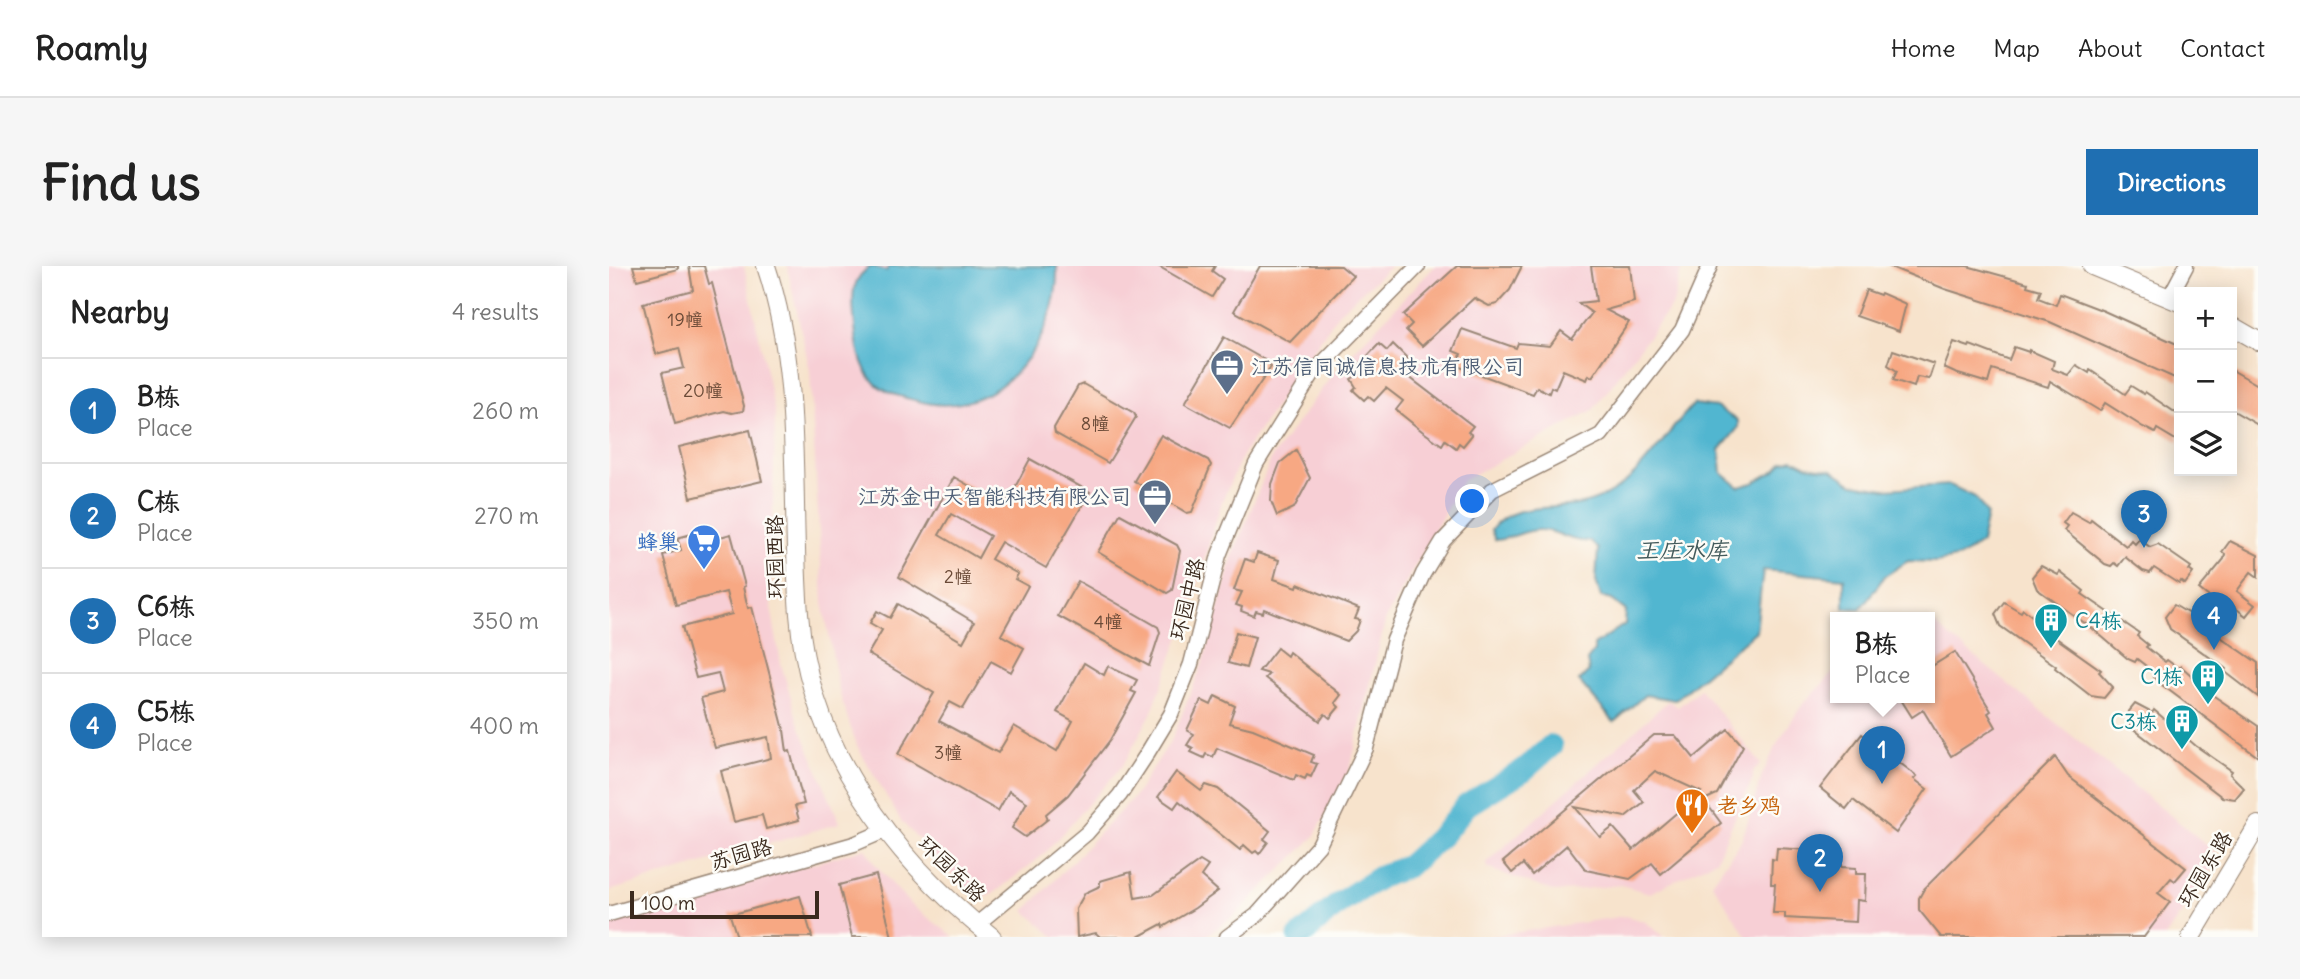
<!DOCTYPE html>
<meta charset="utf-8">
<style>
:root{--surface:#fff;--page:#f6f6f6;--text:#222;--muted:#767676;--line:#e0e0e0;--accent:#1f6fb2}
body{margin:0;font-family:Delius,"LXGW WenKai TC",sans-serif;background:var(--page);color:var(--text)}
.controls{position:absolute;right:21px;top:21px;display:grid;overflow:hidden;border-radius:0px;box-shadow:0 4px 18px #0003}
.controls button{width:63px;height:63px;display:grid;place-items:center;padding:0;border:0;border-bottom:2px solid var(--line);background:var(--surface);color:var(--text);font:35px sans-serif}
.scale{position:absolute;left:21px;bottom:18px;width:189px;box-sizing:border-box;padding-left:7px;border:4px solid #3b2a1e;border-top:0;font-size:19px;line-height:24px;white-space:nowrap;color:#3b2a1e;-webkit-text-stroke:5px #fdfcf7;paint-order:stroke}
.you{position:absolute;left:864px;top:236px;width:24px;height:24px;margin:-18px;border:5px solid #fff;border-radius:50%;background:#1a73e8;box-shadow:0 0 0 10px #1a73e833}
.badge{display:grid;place-items:center;width:46px;height:46px;border-radius:50%;background:var(--accent);color:#fff;font-size:23px;font-weight:700}
.pin{position:absolute;translate:-50% -58px;filter:drop-shadow(0 2px 4px #0008)}
.pin::after{content:'';position:absolute;top:37px;width:24px;height:21px;background:inherit;clip-path:polygon(0 0,100% 0,50% 100%)}
.popup{position:absolute;left:1221px;top:346px;width:105px;height:91px;box-sizing:border-box;display:grid;place-content:center;border-radius:0px;background:var(--surface);filter:drop-shadow(0 2px 5px #0005);font-size:23px;white-space:nowrap;color:var(--muted)}
.popup b{font-size:26px;color:var(--text)}
.popup::after{content:'';position:absolute;left:50%;top:100%;margin-left:-14px;border:14px solid transparent;border-top-color:var(--surface)}
.list{margin:0;padding:0;list-style:none}
h2{display:flex;justify-content:space-between;align-items:center;height:91px;margin:0;padding:0 28px;font-size:30px}
h2 small{font-size:23px;font-weight:400;color:var(--muted)}
.list li{display:grid;grid-template-columns:46px 1fr auto;gap:21px;align-items:center;box-sizing:border-box;height:105px;padding:0 28px;border-top:2px solid var(--line)}
.list b{display:block;font-size:26px;white-space:nowrap}
.list p{margin:0;font-size:23px;white-space:nowrap;color:var(--muted)}
.list em{font-size:23px;font-style:normal;color:var(--muted)}
.icon{flex:none;width:38px;height:38px;fill:none;stroke:currentColor;stroke-width:2;stroke-linecap:round;stroke-linejoin:round}
.map{position:relative;flex:none;width:1649px;height:671px;overflow:hidden;border-radius:0px}
header{display:flex;align-items:center;gap:42px;box-sizing:border-box;height:98px;padding:0 35px;background:var(--surface);border-bottom:2px solid var(--line)}
header strong{font-size:33px}
nav{display:flex;gap:38px;margin-inline-start:auto;font-size:24px}
.intro{display:flex;align-items:center;justify-content:space-between;box-sizing:border-box;height:168px;padding:0 42px}
h1{margin:0;font-size:49px}
.button{padding:18px 32px;border-radius:0px;background:var(--accent);color:#fff;font-size:24px;font-weight:700}
main{display:flex;gap:42px;padding:0 42px}
aside{flex:1;background:var(--surface);border-radius:0px;box-shadow:0 4px 18px #0003}
.map>svg:first-child{display:block}
.built{fill:#f7cfd5}
.water{fill:#51b6d0;stroke:#467077;stroke-width:2}
.lines{fill:none;stroke-linecap:round;stroke-linejoin:round}
.river{stroke:#51b6d0;stroke-width:23}
.building{fill:#f7a883;fill-rule:evenodd}
.minor-casing{stroke:#998675;stroke-width:17}
.tertiary-casing{stroke:#998675;stroke-width:20}
.minor{stroke:#fff;stroke-width:14}
.tertiary{stroke:#fff;stroke-width:18}
.labels{text-anchor:middle;dominant-baseline:central;stroke-width:5;stroke-linejoin:round;paint-order:stroke}
.number-label{font-size:18px;fill:#6a4a37}
.service-label{font-size:21px;fill:#4e5e75;stroke:#fdfcf7;text-anchor:start}
.shop-label{font-size:21px;fill:#366cbe;stroke:#fdfcf7;text-anchor:end}
.street-label{font-size:21px;fill:#3b2a1e;stroke:#fdfcf7}
.culture-label{font-size:21px;fill:#0d838f;stroke:#fdfcf7;text-anchor:end}
.food-label{font-size:21px;fill:#c56008;stroke:#fdfcf7;text-anchor:start}
.water-label{font-size:23px;font-style:italic;fill:#435b5c;stroke:#fdfcf7}
</style>
<header>
<strong>Roamly</strong>
<nav><a>Home</a><a>Map</a><a>About</a><a>Contact</a></nav>
</header>
<div class="intro"><h1>Find us</h1><a class="button">Directions</a></div>
<main>
<aside>
<h2>Nearby<small>4 results</small></h2>
<ul class="list">
<li><span class="badge">1</span><div><b>B栋</b><p>Place</p></div><em>260 m</em></li>
<li><span class="badge">2</span><div><b>C栋</b><p>Place</p></div><em>270 m</em></li>
<li><span class="badge">3</span><div><b>C6栋</b><p>Place</p></div><em>350 m</em></li>
<li><span class="badge">4</span><div><b>C5栋</b><p>Place</p></div><em>400 m</em></li>
</ul>
</aside>
<div class="map">
<svg width="1649" height="671" viewBox="0 0 1649 671">
<rect width="100%" height="100%" fill="#fdfcf7"/>
<filter id="ink" filterUnits="userSpaceOnUse"><feTurbulence type="fractalNoise" baseFrequency=".0143" numOctaves="2"/><feDisplacementMap in="SourceGraphic" scale="14" xChannelSelector="R" yChannelSelector="G"/><feConvolveMatrix kernelMatrix="1 2 1 2 8 2 1 2 1" color-interpolation-filters="sRGB"/></filter>
<filter id="wash" filterUnits="userSpaceOnUse"><feTurbulence type="fractalNoise" baseFrequency=".00686" numOctaves="4" result="noise"/><feDisplacementMap in="SourceGraphic" scale="28" xChannelSelector="R" yChannelSelector="G"/><feGaussianBlur stdDeviation="1.57" result="paint"/><feColorMatrix in="noise" values="0 0 0 0 0 0 0 0 0 0 0 0 0 0 0 0 0 1.4 0 .05"/><feComposite in="paint" operator="in"/></filter>
<g filter="url(#wash)">
<rect width="100%" height="100%" fill="#f7e3cc"/>
<g class="built">
<polygon points="0,0 135,0 166,148 162,341 172,398 190,459 231,557 0,625"/>
<polygon points="178,0 782,0 730,46 634,188 613,235 576,357 542,448 514,499 434,589 384,628 372,632 358,624 292,555 247,478 230,425 214,336 201,105"/>
<polygon points="826,0 1073,0 1064,38 984,144 853,215 777,352 741,503 705,571 625,650 595,671 446,671 416,645 525,531 563,473 595,394 623,291 663,191 726,105"/>
<polygon points="1320,354 1608,587 1609,594 1556,671 1138,671 1103,617 1133,574 1153,509 1170,474 1193,439 1226,405 1226,432 1320,432"/>
<polygon points="1091,423 1152,498 1144,505 1144,512 1107,594 1041,627 1012,619 946,626 878,602 877,597 1059,435 1069,441"/>
<polygon points="257,582 265,597 301,638 345,671 0,671 0,657"/>
<polygon points="1016,650 1035,655 1056,671 877,671"/>
</g>
<g class="water">
<path d="M263,0L277,5L280,0H448C451,74 389,157 309,135C294,131 276,128 265,116C249,100 247,72 245,51C243,30 242,11 263,0Z"/>
<path d="M1085,138L1107,141L1129,155V162L1111,184L1113,207L1130,221L1144,217L1167,204L1174,196L1184,193L1198,200L1223,204L1244,218L1276,223L1341,219L1366,231L1378,248L1372,277L1351,291L1327,296L1299,295L1276,310L1251,343L1235,342V312L1154,304L1147,365L1066,434L1036,429L1005,456L970,415L980,406L978,394L985,385V379L1016,358L1017,345L1003,334L992,331L987,315L989,283L981,275C962,277 948,264 931,264C916,263 901,274 886,274L882,264C904,235 941,245 973,238C1026,227 1051,172 1085,138Z"/>
</g>
<g class="lines">
<polyline class="river" points="690,671 732,636 771,611 799,600 834,568 858,539 915,504 942,480"/>
</g>
<g id="blocks">
<g class="building">
<polygon points="24,0 69,0 69,3 28,14"/>
<polygon points="80,0 95,0 100,18 103,17 135,140 134,145 123,147 115,145 66,158 53,107 75,102 70,82 47,88 34,37 84,24"/>
<polygon points="549,0 606,0 603,5 614,13 603,31"/>
<polygon points="651,0 732,0 744,10 681,76 625,45"/>
<polygon points="848,0 913,0 901,24 888,38 880,40 865,32 813,80 797,64 803,58 794,49"/>
<polygon points="982,0 1021,0 1025,36 997,44 1020,56 983,111 980,109 978,114 954,104 946,123 942,121 940,127 928,121 924,128 848,100 852,88 844,85 853,63 907,82 909,77 941,80 952,65 963,73 983,47 969,37 987,35"/>
<polygon points="1279,0 1358,0 1419,17 1418,20 1432,24 1429,32 1447,39 1451,28 1495,45 1570,79 1570,114 1441,56 1336,23"/>
<polygon points="1257,24 1271,29 1272,27 1297,38 1290,65 1247,50"/>
<polygon points="615,71 659,96 662,101 621,162 576,137"/>
<polygon points="1345,76 1360,81 1361,79 1400,94 1405,81 1420,86 1420,84 1445,95 1443,103 1459,109 1467,99 1480,107 1481,104 1516,128 1522,120 1535,128 1536,126 1570,149 1570,176 1548,163 1546,167 1534,161 1496,137 1491,145 1441,115 1439,121 1383,103 1379,117 1346,107 1335,102"/>
<polygon points="770,78 778,85 784,78 800,94 791,104 864,160 859,166 863,169 854,180 850,177 847,182 836,174 833,179 813,165 787,144 794,135 777,122 765,135 759,130 755,134 744,124 747,121 742,113 751,108 747,102"/>
<polygon points="1284,84 1325,98 1320,113 1308,111 1305,121 1284,114 1288,105 1279,99"/>
<polygon points="1623,104 1649,119 1649,159 1623,144"/>
<polygon points="474,118 525,147 527,151 499,197 446,167 445,162 469,120"/>
<polygon points="141,164 153,215 82,232 70,181"/>
<polygon points="552,169 599,194 602,199 583,246 578,247 525,215"/>
<polygon points="687,184 701,212 685,242 668,250 662,235 663,218 671,197"/>
<path d="M421,193L481,226L437,302L392,276L382,293L409,308L406,313L419,320L392,369L415,382L402,406L382,395L354,443L341,436L330,455L389,487L405,460L448,485L464,455L448,446L475,397L495,409L499,400L528,414L522,425L527,427L501,474L459,529L437,548L439,553L416,571L403,562L418,536L400,525L389,545L289,488L325,427L259,388L273,364L261,357L268,345L281,352L289,338L354,376L365,356L290,311L345,211L396,240ZM342,248L381,270L369,292L330,269Z"/>
<polygon points="1462,246 1480,256 1482,253 1517,280 1522,274 1526,278 1530,273 1541,281 1549,278 1582,301 1580,304 1584,307 1576,318 1572,315 1570,318 1545,302 1541,307 1534,305 1516,291 1509,300 1505,297 1502,300 1496,298 1455,264 1458,260 1454,257"/>
<polygon points="511,248 568,279 571,285 563,324 558,327 489,286"/>
<polygon points="101,263 104,273 122,268 136,320 134,321 139,342 143,341 175,464 178,486 181,485 195,538 186,540 190,554 157,563 153,549 125,556 112,505 162,492 159,471 106,482 92,432 114,426 109,407 87,412 73,361 123,348 117,326 67,339 54,289 72,284 68,272"/>
<polygon points="1621,275 1649,289 1649,311 1642,306 1628,325 1646,339 1637,350 1624,340 1618,345 1590,323 1615,293 1616,288 1613,286"/>
<polygon points="648,287 670,294 665,313 688,321 689,318 750,343 746,353 751,354 747,365 737,375 655,343 654,347 647,345 645,350 632,345 633,341 627,339 633,326 625,324 636,293 645,296"/>
<polygon points="1432,300 1449,309 1451,306 1475,325 1473,328 1530,367 1528,370 1539,379 1537,381 1556,396 1558,394 1569,402 1572,400 1605,430 1649,460 1649,491 1549,416 1544,410 1546,407 1528,393 1526,396 1519,393 1484,363 1428,323 1423,311"/>
<polygon points="469,315 549,361 551,366 540,400 449,350"/>
<polygon points="1395,336 1412,346 1414,343 1438,362 1436,364 1492,404 1490,406 1504,421 1495,432 1482,430 1446,402 1447,400 1391,360 1386,348"/>
<polygon points="1565,339 1582,349 1584,346 1608,365 1606,367 1649,397 1649,431 1615,405 1617,403 1561,363 1556,351"/>
<polygon points="627,366 646,371 637,402 619,397"/>
<polygon points="668,382 678,390 680,386 732,429 726,437 730,441 721,452 716,448 711,455 656,412 660,408 650,405"/>
<polygon points="1346,386 1382,445 1379,447 1387,461 1342,490 1314,444 1303,451 1291,432 1320,432 1320,402"/>
<polygon points="606,430 626,440 620,457 644,463 705,489 702,496 708,498 702,511 698,509 696,513 687,509 685,514 608,482 604,491 597,488 595,492 582,486 584,482 578,479 585,468 578,464 592,434 602,439"/>
<polygon points="1526,438 1543,447 1545,444 1587,480 1623,505 1621,508 1635,522 1626,533 1613,531 1522,461 1517,449"/>
<path d="M1119,463L1134,480L1108,528L1095,534L1112,557L1052,608L1043,597L1021,613L977,604L958,579L923,609L914,598L903,607L894,596L1045,469H1066L1085,492ZM1046,505L1092,526L1024,584L1004,561L991,571L966,541L1016,551L1035,536L1025,524Z"/>
<polygon points="1253,468 1308,510 1305,513 1318,523 1287,567 1244,534 1237,543 1211,522"/>
<polygon points="1446,491 1459,510 1577,602 1566,615 1562,612 1549,627 1561,636 1535,671 1332,671 1310,644 1310,632 1315,623"/>
<polygon points="567,506 592,525 597,519 609,523 661,565 655,573 659,576 650,588 647,585 644,587 635,579 631,584 570,535 565,542 549,531"/>
<polygon points="1168,582 1201,584 1200,595 1232,597 1232,601 1247,602 1247,608 1257,608 1256,635 1248,634 1247,656 1176,652 1176,647 1164,647 1166,618 1162,618 1163,593 1167,594"/>
<polygon points="591,595 599,600 592,610 609,625 586,642 554,661 553,658 529,671 491,671 487,667 468,671 467,643 476,627 491,620 491,615 522,606 526,632 544,629"/>
<polygon points="267,609 283,671 243,671 230,619"/>
<polygon points="191,630 203,671 128,671 121,649"/>
</g>
</g>
</g>
<g filter="url(#ink)">
<use href="#blocks" fill-opacity="0" stroke="#998675" stroke-width="2"/>
<g class="lines">
<g class="minor-casing">
<g id="minor">
<polyline points="1560,32 1577,0"/>
<polyline points="0,648 245,578 275,565"/>
<polyline points="367,659 478,567 511,529 536,491 562,448 582,398 610,289 647,198 704,107 809,0"/>
<polyline points="618,671 648,649 710,579 757,482 785,374 814,308 834,275 883,224 992,169 1073,64 1101,0"/>
</g>
</g>
<g class="tertiary-casing">
<g id="tertiary">
<path d="M157,0C195,114 181,231 190,348C200,481 282,590 383,671"/>
<polyline points="1483,0 1570,36"/>
<polyline points="1623,60 1649,75"/>
<polyline points="1582,671 1649,559"/>
</g>
</g>
<use href="#minor" class="minor"/>
<use href="#tertiary" class="tertiary"/>
</g>
</g>
<defs>
<g id="office-pin" transform="scale(1.75)"><path d="M0 17L-7.5 6A9.5 9.5 0 1 1 7.5 6Z" fill="#5c6f8a" stroke="#fdfcf7"/><path d="M-6-3h4V-5.5h4V-3h4V5H-6ZM-1-4.5V-3h2v-1.5ZM-6 0V1H6V0Z" fill="#fff"/></g>
<g id="supermarket-pin" transform="scale(1.75)"><path d="M0 17L-7.5 6A9.5 9.5 0 1 1 7.5 6Z" fill="#3f7fe0" stroke="#fdfcf7"/><path d="M-6-5.5h2.5l.6 2H6L4.5 2H-2.5L-4.4-4H-6ZM-1.5 3.2a1.3 1.3 0 1 0 .1 0ZM3 3.2a1.3 1.3 0 1 0 .1 0Z" fill="#fff"/></g>
<g id="building-pin" transform="scale(1.75)"><path d="M0 17L-7.5 6A9.5 9.5 0 1 1 7.5 6Z" fill="#0f9aa8" stroke="#fdfcf7"/><path d="M-4-6H4V6H1V3H-1V6H-4ZM-2.5-4.3h1.7v1.8h-1.7ZM.8-4.3h1.7v1.8H.8ZM-2.5-1h1.7V.8h-1.7ZM.8-1h1.7V.8H.8Z" fill="#fff"/></g>
<g id="restaurant-pin" transform="scale(1.75)"><path d="M0 17L-7.5 6A9.5 9.5 0 1 1 7.5 6Z" fill="#e8710a" stroke="#fdfcf7"/><path d="M-5-6h1v4h1v-4h1v4h1v-4h1v5L-1.5 .5V6h-2V.5L-5-1ZM5-6V6H3V1.5H1.5Q1.5-4 5-6Z" fill="#fff"/></g>
</defs>
<g fill-rule="evenodd">
<use href="#office-pin" x="618" y="100"/>
<use href="#office-pin" x="546" y="230"/>
<use href="#supermarket-pin" x="95" y="275"/>
<use href="#building-pin" x="1442" y="354"/>
<use href="#building-pin" x="1599" y="410"/>
<use href="#building-pin" x="1573" y="455"/>
<use href="#restaurant-pin" x="1083" y="539"/>
</g>
<g class="labels">
<g class="number-label">
<text x="76" y="53">19幢</text>
<text x="94" y="124">20幢</text>
<text x="486" y="157">8幢</text>
<text x="349" y="310">2幢</text>
<text x="499" y="355">4幢</text>
<text x="339" y="486">3幢</text>
</g>
<g class="service-label">
<text x="642" y="100">江苏信同诚信息技术有限公司</text>
<text x="522" y="230" text-anchor="end">江苏金中天智能科技有限公司</text>
</g>
<g class="shop-label">
<text x="70" y="275">蜂巢</text>
</g>
<g class="street-label">
<text transform="translate(166 291) rotate(-91)">环园西路</text>
<text transform="translate(578 333) rotate(-76)">环园中路</text>
<text transform="translate(132 588) rotate(-16)">苏园路</text>
<text transform="translate(343 603) rotate(44)">环园东路</text>
<text transform="translate(1596 603) rotate(-59)">环园东路</text>
</g>
<g class="culture-label">
<text x="1466" y="354" text-anchor="start">C4栋</text>
<text x="1574" y="410">C1栋</text>
<text x="1548" y="455">C3栋</text>
</g>
<g class="food-label">
<text x="1108" y="539">老乡鸡</text>
</g>
<g class="water-label">
<text x="1073" y="283">王庄水库</text>
</g>
</g>
</svg>
<div class="controls">
<button>+</button>
<button>−</button>
<button><svg class="icon" aria-label="layers" viewBox="0 0 24 24"><path d="M12 4l9 5-9 5-9-5zM3 14l9 5 9-5"/></svg></button>
</div>
<div class="scale">100 m</div>
<div class="you"></div>
<div class="pin badge" style="left:1273px;top:518px">1</div>
<div class="popup"><b>B栋</b>Place</div>
<div class="pin badge" style="left:1211px;top:626px">2</div>
<div class="pin badge" style="left:1535px;top:282px">3</div>
<div class="pin badge" style="left:1605px;top:384px">4</div>
</div>
</main>
